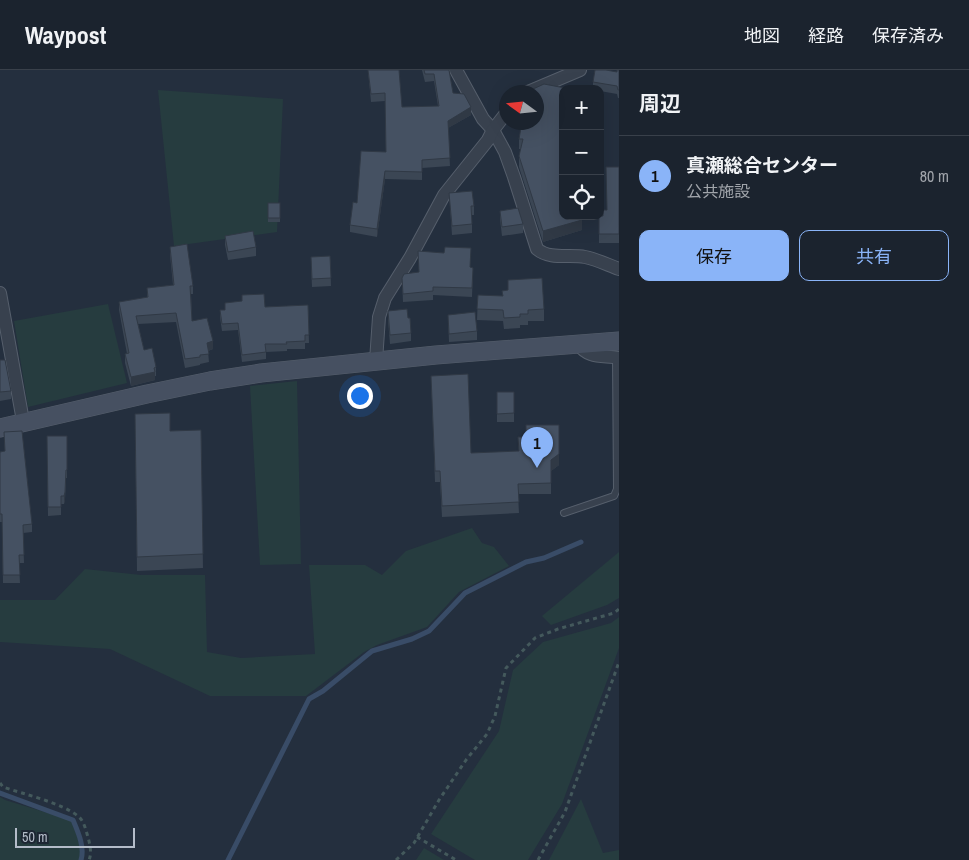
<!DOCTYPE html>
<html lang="ja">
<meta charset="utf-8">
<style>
:root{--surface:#1b232e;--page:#242b36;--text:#f1f3f6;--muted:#a0a4aa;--line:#39404a;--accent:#8ab4f8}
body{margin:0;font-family:"Archivo Narrow","Noto Sans JP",sans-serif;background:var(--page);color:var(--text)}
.controls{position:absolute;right:15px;top:15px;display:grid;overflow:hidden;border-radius:10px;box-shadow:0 5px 20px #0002}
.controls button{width:45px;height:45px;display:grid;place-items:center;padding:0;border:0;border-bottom:1px solid var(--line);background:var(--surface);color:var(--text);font:25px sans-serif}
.compass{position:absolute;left:499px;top:15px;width:45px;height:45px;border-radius:50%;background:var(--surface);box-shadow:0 5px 20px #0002;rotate:285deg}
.scale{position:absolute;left:15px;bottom:12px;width:120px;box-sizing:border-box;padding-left:5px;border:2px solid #b4bcc9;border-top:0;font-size:14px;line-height:18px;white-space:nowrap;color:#b4bcc9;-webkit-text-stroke:4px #1d2633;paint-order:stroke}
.you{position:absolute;left:359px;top:325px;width:18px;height:18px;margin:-12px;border:4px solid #fff;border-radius:50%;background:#1a73e8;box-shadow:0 0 0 8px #1a73e833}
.badge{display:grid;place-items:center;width:32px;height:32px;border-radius:50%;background:var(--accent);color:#111;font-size:16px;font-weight:700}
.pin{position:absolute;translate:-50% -41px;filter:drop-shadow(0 1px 2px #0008)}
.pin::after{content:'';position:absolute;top:26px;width:18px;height:15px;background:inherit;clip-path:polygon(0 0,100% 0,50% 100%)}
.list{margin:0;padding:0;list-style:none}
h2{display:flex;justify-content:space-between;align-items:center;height:65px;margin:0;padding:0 20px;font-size:21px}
h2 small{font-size:16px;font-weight:400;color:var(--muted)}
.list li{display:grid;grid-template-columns:32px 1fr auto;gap:15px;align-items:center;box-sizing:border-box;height:80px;padding:0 20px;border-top:1px solid var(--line)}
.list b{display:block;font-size:19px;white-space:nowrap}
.list p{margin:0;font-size:16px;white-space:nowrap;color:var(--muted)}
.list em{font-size:16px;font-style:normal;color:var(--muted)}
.actions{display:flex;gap:10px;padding:15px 20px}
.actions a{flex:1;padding:11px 0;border:1px solid var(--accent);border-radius:10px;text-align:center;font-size:18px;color:var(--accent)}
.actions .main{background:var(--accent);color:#111}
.icon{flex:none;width:28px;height:28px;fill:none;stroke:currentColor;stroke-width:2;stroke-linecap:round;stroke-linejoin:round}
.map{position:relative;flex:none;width:619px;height:790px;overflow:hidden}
header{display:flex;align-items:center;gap:30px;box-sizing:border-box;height:70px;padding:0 25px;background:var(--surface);border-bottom:1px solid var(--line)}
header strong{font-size:24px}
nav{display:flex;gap:28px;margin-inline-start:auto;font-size:18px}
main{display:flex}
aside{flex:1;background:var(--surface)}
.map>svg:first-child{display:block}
.green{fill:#263c3f}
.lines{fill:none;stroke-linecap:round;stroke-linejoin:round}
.stream{stroke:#394c67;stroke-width:5}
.lane-casing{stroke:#565f6c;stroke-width:8}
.street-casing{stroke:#565f6c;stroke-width:14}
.secondary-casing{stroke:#565f6c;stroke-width:19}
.path{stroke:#44595c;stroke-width:3;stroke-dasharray:4 4;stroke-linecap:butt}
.lane{stroke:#38414e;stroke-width:6}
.street{stroke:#38414e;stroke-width:12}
.secondary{stroke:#465061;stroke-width:18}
.wall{fill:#3b4654}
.shaded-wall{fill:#303945}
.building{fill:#455162;stroke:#303945}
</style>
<header>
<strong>Waypost</strong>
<nav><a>地図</a><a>経路</a><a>保存済み</a></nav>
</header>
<main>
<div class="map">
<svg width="619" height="790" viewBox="0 0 619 790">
<rect width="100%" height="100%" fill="#242f3e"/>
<g class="green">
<polygon points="158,20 283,29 277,162 174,176"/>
<polygon points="108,234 127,313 28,337 14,251"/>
<polygon points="297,311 301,494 260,495 250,316"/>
<polygon points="472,458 482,473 494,477 509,496 459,522 427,557 377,575 364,582 306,626 210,626 110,579 0,572 0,530 55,530 85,499 141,505 205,505 207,582 241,588 315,584 309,495 365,495 382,505 406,481"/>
<polygon points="619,482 619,528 607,535 551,555 542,546"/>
<polygon points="619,547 619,578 562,734 528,790 475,790 431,764 499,661 513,600 543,572 611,553"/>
<path d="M0,727L5,730L71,750C74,761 85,779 79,790H0Z"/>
<polygon points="581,729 603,783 619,780 619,790 549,790"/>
<polygon points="424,778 444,790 416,790"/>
</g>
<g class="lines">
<g class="stream">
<path d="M0,723L73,750C78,762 85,777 81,790"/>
<polyline points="228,790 309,629 323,621 372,581 412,569 429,561 465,523 526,492 544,488 581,472"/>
</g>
<g class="lane-casing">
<polyline id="lane" points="564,443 614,426 617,419 616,287"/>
</g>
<g class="street-casing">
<g id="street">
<path d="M456,0L483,49L493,60L505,82L514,107L537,179C550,190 570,184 585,187C596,189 608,195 619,199"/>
<polyline points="528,22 580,0"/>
<polyline points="0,223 23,351"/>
<path d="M578,274C589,289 602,285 619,288"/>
<polyline points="376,291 379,247 385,228 410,188 444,125 488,70 493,60 507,42"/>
</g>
</g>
<g class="secondary-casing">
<polyline id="secondary" points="0,358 147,324 210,311 261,303 436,285 619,271"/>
</g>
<g class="path">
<path d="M0,713L3,717C23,724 63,733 79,747C84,751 86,761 88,767C90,775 92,783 89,790"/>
<polyline points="417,767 456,790"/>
<polyline points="396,790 414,773 439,730 466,690 487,664 495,646 506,598 535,568 558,559 614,543 619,539"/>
<polyline points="538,790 565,742 619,592"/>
</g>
<use href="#lane" class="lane"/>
<use href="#street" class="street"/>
<use href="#secondary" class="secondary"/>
</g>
<g class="wall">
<polygon points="368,0 402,37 438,36 434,11 425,12 422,0 449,0 453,23 471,45 448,58 450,96 422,98 422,110 385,109 377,167 350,162 350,155 357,133 386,82 385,31 371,32"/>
<polygon points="619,0 619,28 618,28 617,24 600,21 600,19 593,19 593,12 617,2"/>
<polygon points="563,19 563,146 582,160 543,172 519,97 519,86 521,79 519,79 519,69"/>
<polygon points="619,97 619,173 599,173 599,146 603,146 607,140"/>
<polygon points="449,123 474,136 474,145 472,145 472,163 452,165"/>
<rect x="268" y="133" width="12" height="19"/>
<polygon points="500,141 523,154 523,163 502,166 500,149"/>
<polygon points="225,166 256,177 256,186 228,190 225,175"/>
<polygon points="170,177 193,216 193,224 191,224 192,251 213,279 208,281 209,292 200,294 200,295 185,298 176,252 138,254 144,280 156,297 156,306 155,306 155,310 131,316 125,293 125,284 127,284 119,240 119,232 147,228 147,218 173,215 170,185"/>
<polygon points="330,186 331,216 312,217 311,195"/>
<polygon points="471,198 473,198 472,227 433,225 433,230 403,232 402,208"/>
<polygon points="242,225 265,237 308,235 309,273 305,273 305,279 287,279 287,281 266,282 266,289 242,292 238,260 222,261 220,247 220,240 225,240 225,233 242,232"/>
<polygon points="478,225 544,239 544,251 528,251 528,255 520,255 520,258 504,259 503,251 477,250"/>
<polygon points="388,241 408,248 411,263 411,271 390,274 388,250"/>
<polygon points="448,245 477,261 477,270 449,272"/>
<polygon points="0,290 11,321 11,329 0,331"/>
<polygon points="431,306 471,383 519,381 518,367 559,395 551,401 551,424 518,424 519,443 442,447 440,412 435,412"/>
<rect x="497" y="322" width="17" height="30"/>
<polygon points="135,344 170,361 201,360 203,498 137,501"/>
<polygon points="4,362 32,454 32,462 23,463 24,493 19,493 20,513 3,513 2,452 0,452 0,382 5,381"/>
<polygon points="47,366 67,366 67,408 66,408 65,430 64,434 61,434 61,445 48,446"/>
</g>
<g class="shaded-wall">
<polygon points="471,37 471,45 448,58 448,51"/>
<polygon points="385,101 385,109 377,167 377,159"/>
<polygon points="582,150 582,160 543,172 543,161"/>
<polygon points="213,271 213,279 207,281 207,273"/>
<polygon points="155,302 155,310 131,316 131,307"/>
<polygon points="559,384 559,395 551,401 551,390"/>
<polygon points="65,422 65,430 64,434 64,426"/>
</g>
<g class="building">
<polygon points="368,0 399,0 402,37 439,36 434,4 425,4 424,0 449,0 453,23 464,24 471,37 448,51 450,88 422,90 422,102 385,101 377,159 350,155 353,132 357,133 361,81 386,82 385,23 371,24"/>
<polygon points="595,0 606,0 617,2 617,0 619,0 619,20 618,20 617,16 593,12"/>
<polygon points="544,14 565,18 564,19 563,19 562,30 563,146 580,146 582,150 543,161 519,86 523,69 519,69 522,52 536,52 536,22 532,22 533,19"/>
<polygon points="606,97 619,97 619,164 599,164 599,146 603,146 603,140 607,140"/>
<polygon points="472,121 474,136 471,136 472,154 452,156 449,123"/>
<rect x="268" y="133" width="12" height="15"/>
<polygon points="518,138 523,154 502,157 500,141"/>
<polygon points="253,161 256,177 228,182 225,166"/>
<polygon points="187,174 193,216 190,216 192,251 207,248 213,271 207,273 209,284 200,285 200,287 185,289 176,243 136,246 144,280 152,278 156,297 154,298 155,302 131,307 125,284 129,283 119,232 148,227 147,218 174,215 170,177"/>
<polygon points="445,177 471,178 470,197 473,198 472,218 433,217 433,221 403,224 402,208 404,204 419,202 418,181 444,183"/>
<polygon points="330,186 331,208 312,209 311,187"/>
<polygon points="542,208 544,239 528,240 528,244 520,244 520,247 504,248 503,240 477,239 478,225 503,226 502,221 508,220 508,210"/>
<polygon points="264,224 265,237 308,235 309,265 305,265 305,271 286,272 287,274 265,274 266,282 242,285 238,253 222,254 220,240 225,240 225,233 242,231 242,225"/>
<polygon points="407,239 408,248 410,248 411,263 390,265 388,241"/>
<polygon points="475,242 477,261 449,264 448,245"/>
<polygon points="0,290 5,290 11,321 0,322"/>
<polygon points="468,304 471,383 519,381 518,367 526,367 526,355 559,355 559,384 551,390 551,413 518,414 519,432 442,436 440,401 435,401 431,306"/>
<polygon points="497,322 514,322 514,343 497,344"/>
<polygon points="170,343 170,361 201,360 203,484 137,487 135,344"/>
<polygon points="22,361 32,454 23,455 24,485 19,485 20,505 3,505 2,444 0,444 0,382 5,381 4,362"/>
<polygon points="47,366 67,366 67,400 66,400 65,422 64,426 61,426 61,437 48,437"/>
</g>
</svg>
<div class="controls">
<button>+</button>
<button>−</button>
<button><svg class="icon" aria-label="locate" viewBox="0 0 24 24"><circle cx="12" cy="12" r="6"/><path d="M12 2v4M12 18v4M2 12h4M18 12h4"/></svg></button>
</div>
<svg class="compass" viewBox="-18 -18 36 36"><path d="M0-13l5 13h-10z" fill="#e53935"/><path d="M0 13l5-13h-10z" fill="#a0a4aa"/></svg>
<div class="scale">50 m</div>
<div class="you"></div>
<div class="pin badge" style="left:537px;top:398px">1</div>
</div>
<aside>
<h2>周辺<small></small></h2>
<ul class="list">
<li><span class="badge">1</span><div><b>真瀬総合センター</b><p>公共施設</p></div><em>80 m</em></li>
</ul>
<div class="actions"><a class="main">保存</a><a>共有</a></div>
</aside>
</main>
